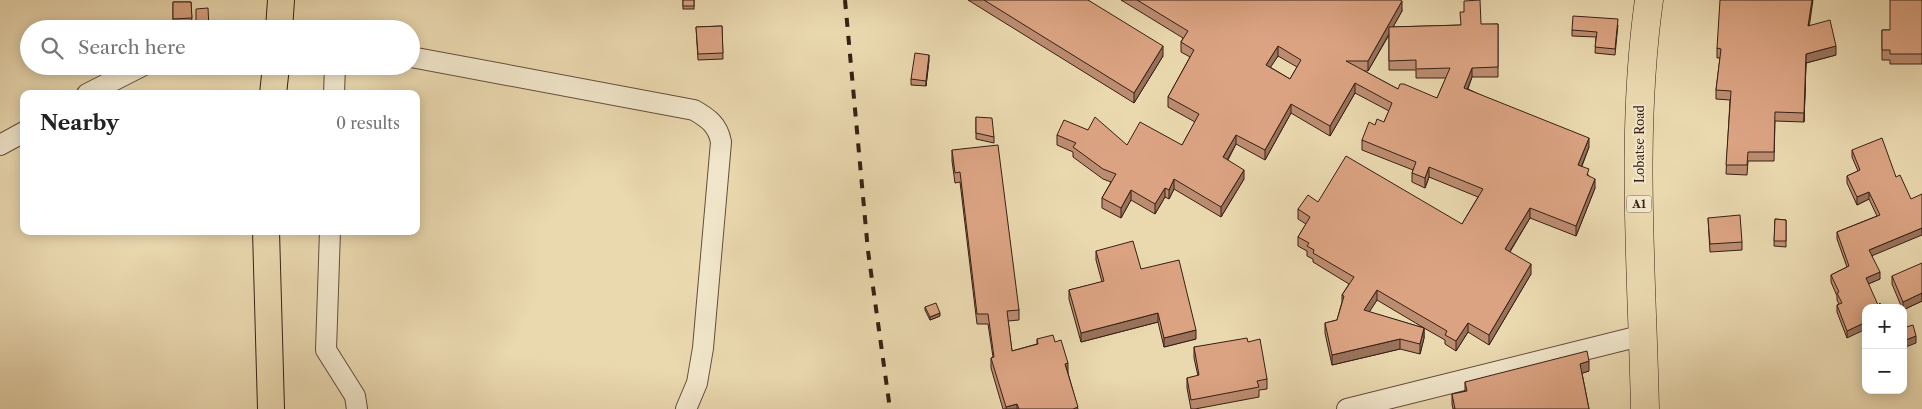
<!DOCTYPE html>
<meta charset="utf-8">
<style>
:root{--surface:#fff;--page:#f2f2f2;--text:#222;--muted:#767676;--line:#e0e0e0}
body{margin:0;font-family:"Libre Caslon Text",serif;background:var(--page);color:var(--text)}
.controls{position:absolute;right:15px;bottom:15px;display:grid;overflow:hidden;border-radius:10px;box-shadow:0 2px 12px #0003}
.controls button{width:45px;height:45px;display:grid;place-items:center;padding:0;border:0;border-bottom:1px solid var(--line);background:var(--surface);color:var(--text);font:25px sans-serif}
.list{margin:0;padding:0;list-style:none}
h2{display:flex;justify-content:space-between;align-items:center;height:65px;margin:0;padding:0 20px;font-size:21px}
h2 small{font-size:16px;font-weight:400;color:var(--muted)}
.icon{flex:none;width:28px;height:28px;fill:none;stroke:currentColor;stroke-width:2;stroke-linecap:round;stroke-linejoin:round}
.map{position:relative;flex:none;width:1922px;height:409px;overflow:hidden}
.search{position:absolute;background:var(--surface);box-shadow:0 2px 12px #0003;left:20px;top:20px;width:400px;height:55px;display:flex;align-items:center;gap:12px;box-sizing:border-box;padding:0 18px;border-radius:28px;color:var(--muted);font-size:19px}
.panel{position:absolute;background:var(--surface);box-shadow:0 2px 12px #0003;left:20px;top:90px;width:400px;height:145px;border-radius:10px}
.map>svg:first-child{display:block}
.lines{fill:none;stroke-linecap:round;stroke-linejoin:round}
.minor-casing{stroke:#644e3b;stroke-width:22}
.major-casing{stroke:#372014;stroke-width:28}
.highway-casing{stroke:#372014;stroke-width:29}
.minor{stroke:#f1e6cb;stroke-width:20}
.major{stroke:#ead8af;stroke-width:26}
.highway{stroke:#ead8af;stroke-width:28}
.rail{stroke:#372014;stroke-width:4;stroke-dasharray:9 9;stroke-linecap:butt}
.wall{fill:#bc8c70;stroke:#372014;fill-rule:evenodd}
.shaded-wall{fill:#99725b;stroke:#372014}
.building{fill:#dba382;stroke:#372014;fill-rule:evenodd}
.labels{text-anchor:middle;dominant-baseline:central;stroke-width:4;stroke-linejoin:round;paint-order:stroke}
.shield{fill:#f1e6cb;stroke:#6f5b4b;stroke-width:1}
.shield-label{font-size:11px;font-weight:bold;fill:#372014}
.street-label{font-size:12px;fill:#372014;stroke:#f1e6cb}
</style>
<div class="map">
<svg width="1922" height="409" viewBox="0 0 1922 409">
<rect width="100%" height="100%" fill="#ead8af"/>
<filter id="stains"><feTurbulence type="fractalNoise" baseFrequency=".004" numOctaves="4"/><feColorMatrix values="0 0 0 0 .2 0 0 0 0 .09 0 0 0 0 .02 0 0 0 .5 -.17"/></filter>
<radialGradient id="worn" r=".72"><stop offset=".6" stop-color="#630" stop-opacity="0"/><stop offset="1" stop-color="#630" stop-opacity=".3"/></radialGradient>
<g class="lines">
<g class="minor-casing">
<g id="minor">
<path d="M411,57L694,110C708,118 718,125 721,142L703,348L697,383L686,409"/>
<polyline points="87,94 142,66"/>
<polyline points="334,94 335,66"/>
<polyline points="0,145 24,132"/>
<polyline points="330,231 326,350 355,396 357,409"/>
<polyline points="1347,409 1644,335"/>
</g>
</g>
<g class="major-casing">
<g id="major">
<polyline points="279,29 281,0"/>
<polyline points="273,94 276,66"/>
<polyline points="266,231 271,409"/>
</g>
</g>
<g class="highway-casing">
<path id="highway" d="M1645,409C1642,273 1630,135 1649,0"/>
</g>
<use href="#minor" class="minor"/>
<use href="#major" class="major"/>
<use href="#highway" class="highway"/>
<polyline class="rail" points="845,0 868,251 890,409"/>
</g>
<g class="wall">
<rect x="683" y="0" width="11" height="9"/>
<polygon points="968,0 1088,0 1163,56 1134,103"/>
<path d="M1121,0H1400L1402,11L1393,27L1498,24V77H1472L1468,89L1589,147L1582,166L1589,176L1595,188L1576,236L1530,218L1510,252L1531,274L1489,345L1468,332L1456,351L1445,344V340L1424,328V338L1420,354L1400,349L1332,365L1325,333V323L1337,320L1342,302V295L1349,284L1313,262V259L1307,256V251L1298,246V237L1306,224L1298,219V209L1318,202L1462,224L1478,197L1429,177L1425,188L1412,182V173L1413,170L1362,150V140L1375,125L1384,122L1389,111L1355,93L1330,136L1291,113L1265,160L1236,144L1228,160L1244,179L1221,217L1174,189L1169,199L1165,197L1155,214L1131,200L1121,218L1102,208V198L1111,182L1103,179L1073,157V152L1057,145V135L1088,130L1127,145H1182L1195,122L1168,107V97L1190,57L1181,52V42L1183,38ZM1389,35V70H1416V78H1446L1437,98L1398,89L1364,71H1368ZM1278,56L1297,67L1290,79L1270,67ZM1377,300L1424,328L1369,312Z"/>
<polygon points="1922,0 1922,64 1890,64 1890,60 1882,60 1882,30 1890,30"/>
<polygon points="173,2 191,2 192,24 173,24"/>
<polygon points="1618,25 1615,55 1595,53 1596,37 1572,36 1572,30"/>
<polygon points="722,26 723,59 698,60 696,27"/>
<polygon points="1810,26 1836,55 1806,63 1804,122 1775,121 1774,161 1748,161 1747,175 1726,174 1730,100 1716,99 1716,90 1720,58 1717,58 1717,48"/>
<polygon points="929,60 926,86 911,85 911,79"/>
<polygon points="976,117 994,137 994,143 976,139"/>
<polygon points="952,150 1019,310 1019,320 1008,321 1012,351 1037,344 1037,339 1055,342 1068,373 1078,409 1003,409 991,368 991,358 993,357 988,324 977,324 960,182 955,183 952,161"/>
<polygon points="1852,150 1896,177 1872,256 1880,279 1868,284 1847,338 1837,312 1837,305 1839,304 1837,300 1837,296 1831,282 1831,275 1847,267 1837,239 1837,232 1877,216 1869,199 1857,205 1847,183 1847,176 1858,171 1852,157"/>
<polygon points="1708,218 1742,242 1742,250 1710,252"/>
<polygon points="1775,219 1786,220 1786,247 1774,246"/>
<polygon points="1096,251 1141,269 1196,339 1164,347 1158,322 1081,342 1069,299 1069,290 1102,282 1096,260"/>
<polygon points="1892,276 1922,301 1903,310 1903,308 1902,308 1892,284"/>
<polygon points="925,307 940,316 930,320 925,310"/>
<polygon points="1248,342 1267,379 1267,389 1259,390 1259,397 1195,409 1191,409 1187,388 1187,378 1198,376 1194,358 1194,347"/>
<polygon points="1589,371 1582,373 1589,409 1453,409 1452,404 1452,394 1465,391 1465,382"/>
</g>
<g class="shaded-wall">
<polygon points="1812,0 1813,0 1808,35 1808,26"/>
<polygon points="1402,1 1402,11 1368,71 1368,61"/>
<polygon points="1163,46 1163,56 1134,103 1134,93"/>
<polygon points="1278,46 1278,56 1266,74 1266,65"/>
<polygon points="1836,46 1836,55 1806,63 1804,122 1806,54"/>
<polygon points="929,55 929,60 926,86 926,81"/>
<polygon points="1472,68 1472,77 1464,97 1464,88"/>
<polygon points="1355,83 1355,93 1330,136 1330,126"/>
<polygon points="1291,104 1291,113 1265,160 1265,150"/>
<polygon points="1236,135 1236,144 1223,167 1223,157"/>
<polygon points="1589,138 1589,147 1578,175 1578,165"/>
<polygon points="1429,167 1429,177 1425,188 1425,178"/>
<polygon points="1244,170 1244,179 1221,217 1221,207"/>
<polygon points="1174,179 1174,189 1169,199 1169,190"/>
<polygon points="1595,179 1595,188 1576,236 1576,226"/>
<polygon points="1165,188 1165,197 1155,214 1155,204"/>
<polygon points="1131,190 1131,200 1121,218 1121,208"/>
<polygon points="1869,192 1869,199 1857,205 1857,197"/>
<polygon points="1530,208 1530,218 1505,259 1505,249"/>
<polygon points="1922,228 1922,235 1869,257 1869,250"/>
<polygon points="1531,264 1531,274 1489,345 1489,335"/>
<polygon points="1880,272 1880,279 1866,285 1866,278"/>
<polygon points="1377,290 1377,300 1364,320 1364,310"/>
<polygon points="1922,293 1922,301 1903,310 1903,302"/>
<polygon points="940,313 940,316 930,320 930,317"/>
<polygon points="1158,313 1158,322 1081,342 1081,333"/>
<polygon points="1866,322 1866,329 1847,338 1847,331"/>
<polygon points="1468,323 1468,332 1456,351 1456,341"/>
<polygon points="1424,328 1424,338 1420,354 1420,344"/>
<polygon points="1196,330 1196,339 1164,347 1164,338"/>
<polygon points="1916,336 1916,343 1903,348 1903,341"/>
<polygon points="1400,339 1400,349 1332,365 1332,355"/>
<polygon points="1589,361 1589,371 1580,374 1580,364"/>
<polygon points="1068,363 1068,373 1065,364"/>
<polygon points="1017,404 1017,409 1006,409 1006,407"/>
</g>
<g class="building">
<rect x="683" y="0" width="11" height="6"/>
<polygon points="984,0 1088,0 1163,46 1134,93"/>
<path d="M1137,0H1400L1402,1L1368,61H1346L1398,89L1400,84H1404L1437,98L1450,68L1416,69V60L1389,61V27L1461,25L1460,12H1464V1L1480,0L1481,24H1498V67L1472,68L1464,88L1589,138L1578,165L1589,169L1587,175L1595,179L1576,226L1530,208L1505,249L1531,264L1489,335L1468,323L1456,341L1445,335L1447,331L1377,290L1364,310L1424,328L1420,344L1400,339L1332,355L1325,323L1337,320L1344,296L1342,295L1354,277L1313,253L1314,250L1307,246L1309,243L1298,237L1310,217L1298,209L1308,195L1318,202L1346,156L1462,224L1483,189L1429,167L1425,178L1412,173L1416,162L1362,140L1369,122L1375,125L1377,119L1384,122L1392,103L1355,83L1330,126L1291,104L1265,150L1236,135L1223,157L1244,170L1221,207L1174,179L1169,190L1165,188L1155,204L1131,190L1121,208L1102,198L1116,174L1103,169L1073,147L1076,143L1057,135L1064,120L1088,130L1095,117L1127,145L1140,122L1182,145L1199,114L1168,97L1194,50L1181,42L1188,31ZM1278,46L1301,60L1290,79L1266,65Z"/>
<polygon points="1720,0 1812,0 1808,26 1830,20 1836,46 1806,54 1804,113 1775,112 1774,152 1748,152 1747,165 1726,165 1731,91 1716,90 1721,49 1717,48"/>
<polygon points="1890,0 1922,0 1922,54 1890,54 1890,50 1882,50 1882,30 1890,30"/>
<polygon points="173,2 191,2 192,18 173,19"/>
<polygon points="208,8 209,28 196,29 196,9"/>
<polygon points="1573,16 1618,19 1615,49 1595,47 1597,32 1572,30"/>
<polygon points="722,26 723,53 698,54 696,27"/>
<polygon points="915,53 929,55 926,81 911,79"/>
<polygon points="976,117 992,118 994,137 976,133"/>
<polygon points="1882,138 1896,177 1900,175 1911,199 1922,194 1922,228 1869,250 1880,272 1866,278 1878,305 1880,303 1883,308 1866,308 1866,322 1847,331 1837,305 1842,303 1837,293 1839,292 1831,275 1849,266 1837,232 1880,215 1869,192 1857,197 1847,176 1860,170 1852,150"/>
<polygon points="998,145 1019,310 1007,311 1012,351 1038,344 1037,339 1053,335 1055,342 1061,340 1068,363 1065,364 1078,407 1073,409 1019,409 1017,404 1006,407 991,358 994,357 988,314 977,314 960,172 955,173 952,150"/>
<polygon points="1740,215 1742,242 1710,244 1708,218"/>
<polygon points="1775,219 1786,220 1786,241 1774,241"/>
<polygon points="1133,241 1141,269 1179,260 1196,330 1164,338 1158,313 1081,333 1069,290 1104,281 1096,251"/>
<polygon points="1922,263 1922,293 1903,302 1892,276"/>
<polygon points="936,303 940,313 930,317 925,307"/>
<polygon points="1913,325 1916,336 1903,341 1903,328"/>
<polygon points="1247,338 1248,342 1260,339 1267,379 1257,381 1259,387 1191,400 1187,378 1199,375 1194,347"/>
<polygon points="1587,351 1589,361 1580,364 1589,409 1455,409 1452,394 1467,391 1465,382"/>
</g>
<g class="labels">
<rect class="shield" x="1626.5" y="195.5" width="25" height="17" rx="4"/>
<g class="shield-label">
<text x="1639" y="204">A1</text>
</g>
<g class="street-label">
<text transform="translate(1639 144) rotate(-90)">Lobatse Road</text>
</g>
</g>
<rect width="100%" height="100%" filter="url(#stains)"/>
<rect width="100%" height="100%" fill="url(#worn)"/>
</svg>
<div class="controls">
<button>+</button>
<button>−</button>
</div>
<div class="search"><svg class="icon" aria-label="search" viewBox="0 0 24 24"><circle cx="10" cy="10" r="6"/><path d="M15 15l6 6"/></svg>Search here</div>
<section class="panel">
<h2>Nearby<small>0 results</small></h2>
<ul class="list">
</ul>
</section>
</div>
